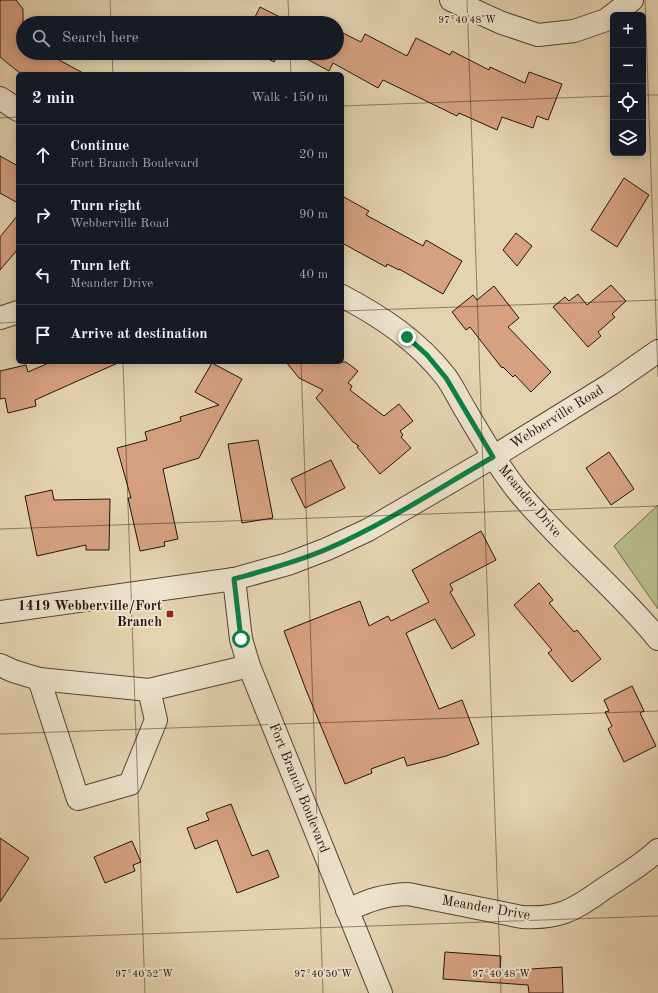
<!DOCTYPE html>
<meta charset="utf-8">
<style>
:root{--surface:#171b24;--page:#20242c;--text:#f1f3f6;--muted:#9ea1a6;--line:#363941}
body{margin:0;font-family:"Old Standard TT",serif;background:var(--page);color:var(--text)}
.controls{position:absolute;right:12px;top:12px;display:grid;overflow:hidden;border-radius:6px;box-shadow:0 2px 10px #0003}
.controls button{width:36px;height:36px;display:grid;place-items:center;padding:0;border:0;border-bottom:1px solid var(--line);background:var(--surface);color:var(--text);font:20px sans-serif}
.stop{position:absolute;width:12px;height:12px;margin:-9px;border:3px solid #0b8043;border-radius:50%;background:#fff}
.stop.end{background:#0b8043;border-color:#fff;box-shadow:0 1px 4px #0008}
.list{margin:0;padding:0;list-style:none}
h2{display:flex;justify-content:space-between;align-items:center;height:52px;margin:0;padding:0 16px;font-size:17px}
h2 small{font-size:13px;font-weight:400;color:var(--muted)}
.list li{display:grid;grid-template-columns:26px 1fr auto;gap:12px;align-items:center;box-sizing:border-box;height:60px;padding:0 16px;border-top:1px solid var(--line)}
.list b{display:block;font-size:15px;white-space:nowrap}
.list p{margin:0;font-size:13px;white-space:nowrap;color:var(--muted)}
.list em{font-size:13px;font-style:normal;color:var(--muted)}
.icon{flex:none;width:22px;height:22px;fill:none;stroke:currentColor;stroke-width:2;stroke-linecap:round;stroke-linejoin:round}
.map{position:relative;flex:none;width:658px;height:993px;overflow:hidden}
.search{position:absolute;background:var(--surface);box-shadow:0 2px 10px #0003;left:16px;top:16px;width:328px;height:44px;display:flex;align-items:center;gap:10px;box-sizing:border-box;padding:0 14px;border-radius:22px;color:var(--muted);font-size:15px}
.panel{position:absolute;background:var(--surface);box-shadow:0 2px 10px #0003;left:16px;top:72px;width:328px;height:292px;border-radius:6px}
.map>svg:first-child{display:block}
.green{fill:#b6bc8a;stroke:#6d684c}
.building{fill:#d7a181;stroke:#24140e}
.lines{fill:none;stroke-linecap:round;stroke-linejoin:round}
.minor-casing{stroke:#544436;stroke-width:24}
.minor{stroke:#ede2cc;stroke-width:22}
.route{stroke:#0b8043;stroke-width:5}
.ticks{fill:none;stroke:#24140e;stroke-width:1;stroke-opacity:0.45}
.poi-dot{fill:#8f2418;stroke:#ede2cc;stroke-width:1.5}
.labels{text-anchor:middle;dominant-baseline:central;stroke-width:4;stroke-linejoin:round;paint-order:stroke}
.street-label{font-size:14px;fill:#24140e;stroke:#ede2cc}
.poi-label{font-size:14px;font-weight:bold;fill:#24140e;stroke:#ede2cc;text-anchor:end}
.ticks-label{font-size:10px;text-anchor:middle;fill:#24140e;stroke:#ede2cc;stroke-width:4;stroke-linejoin:round;paint-order:stroke}
</style>
<div class="map">
<svg width="658" height="993" viewBox="0 0 658 993">
<rect width="100%" height="100%" fill="#e4d3b0"/>
<filter id="stains"><feTurbulence type="fractalNoise" baseFrequency=".005" numOctaves="4"/><feColorMatrix values="0 0 0 0 .2 0 0 0 0 .09 0 0 0 0 .02 0 0 0 .5 -.17"/></filter>
<radialGradient id="worn" r=".72"><stop offset=".6" stop-color="#630" stop-opacity="0"/><stop offset="1" stop-color="#630" stop-opacity=".3"/></radialGradient>
<polygon class="green" points="658,505 658,609 614,546"/>
<g class="building">
<polygon points="0,0 16,0 23,9 23,53 46,53 85,74 21,74 0,57"/>
<polygon points="260,7 292,23 252,23"/>
<polygon points="337,30 361,42 365,34 407,56 416,38 450,55 452,51 489,70 490,67 525,83 529,72 562,84 548,120 537,116 533,128 502,117 497,130 459,113 457,116 383,80 378,88 333,63 329,71 296,53 337,53"/>
<polygon points="257,53 279,53 274,62"/>
<polygon points="0,156 18,166 18,203 0,193"/>
<polygon points="624,178 649,195 617,247 591,230"/>
<polygon points="342,196 369,211 366,215 423,246 426,240 462,261 443,294 399,269 399,270 387,264 386,267 342,243"/>
<polygon points="18,215 18,249 0,270 0,237"/>
<polygon points="516,233 532,246 517,266 503,250"/>
<polygon points="611,285 626,301 612,314 615,317 598,332 601,336 588,347 553,307 565,297 569,301 578,294 587,305"/>
<polygon points="494,286 519,318 508,327 551,372 531,392 515,375 513,377 503,367 502,368 470,327 466,330 452,312 473,295 477,300"/>
<polygon points="51,362 120,362 35,400 36,406 8,413 5,398 0,399 0,371 26,365 28,372"/>
<polygon points="286,362 346,362 358,371 348,383 352,386 350,390 384,416 399,404 413,421 400,431 403,435 401,437 411,448 380,474 357,447 359,446 353,442 316,398 323,390 299,378"/>
<polygon points="212,363 242,379 199,458 163,469 178,539 164,542 165,546 140,551 128,498 131,498 117,448 147,440 145,432 181,421 180,417 219,405 195,392"/>
<polygon points="258,440 273,518 242,523 228,444"/>
<polygon points="609,452 634,489 611,505 586,468"/>
<polygon points="331,460 345,488 305,508 291,479"/>
<polygon points="52,490 54,500 110,499 109,550 86,550 86,545 37,556 25,496"/>
<polygon points="481,531 496,560 450,584 453,590 450,592 475,635 452,649 435,619 406,633 439,709 462,700 479,744 446,756 407,766 404,757 371,769 372,773 345,784 306,690 284,631 360,601 369,626 388,616 391,621 429,602 412,570"/>
<polygon points="539,583 553,600 549,603 574,632 577,630 601,659 572,682 548,653 552,650 514,605"/>
<polygon points="632,686 644,711 640,713 656,746 624,762 608,729 612,726 605,712 609,711 604,700"/>
<polygon points="231,804 252,856 268,850 279,877 237,893 217,840 195,849 187,828 209,820 206,813"/>
<polygon points="0,838 29,858 0,902"/>
<polygon points="132,841 141,862 133,865 135,871 105,883 94,857"/>
<polygon points="445,952 501,956 500,971 562,967 563,993 529,993 528,985 443,979"/>
</g>
<g class="lines">
<g class="minor-casing">
<g id="minor">
<polyline points="451,0 502,23 538,35 574,31 606,20 632,0"/>
<polyline points="0,98 18,110"/>
<path d="M342,296C382,317 418,341 446,377C454,388 459,400 466,411C482,438 497,465 517,490C560,543 615,586 658,639"/>
<polyline points="0,318 18,312"/>
<polyline points="234,579 241,639 249,666 381,993"/>
<polyline points="0,612 234,579 288,564 327,549 368,530 493,457 611,384 658,351"/>
<polyline points="0,665 13,671 39,679 149,690 249,666"/>
<polyline points="39,679 78,799 130,784 156,720 149,690"/>
<path d="M347,910C370,900 382,895 408,894L522,917C537,918 551,917 565,912C578,907 591,898 602,890C621,877 641,866 658,850"/>
</g>
</g>
<use href="#minor" class="minor"/>
</g>
<g class="lines">
<path class="route" d="M241,639L234,579C266,570 297,562 327,549C385,524 439,488 493,457L446,378L427,355L407,337"/>
</g>
<path class="ticks" d="M110,0L111,23M288,0L289,23M467,0L501,993M645,0L658,377M112,53L113,74M290,53L291,74M643,95H658M342,106L613,96M0,118L18,117M342,311L658,300M0,323L18,322M123,362L145,993M301,362L323,993M0,529L658,506M0,734L658,711M0,939L658,916"/>
<rect class="poi-dot" x="166" y="610" width="8" height="8" rx="2"/>
<g class="labels">
<g class="street-label">
<text transform="translate(557 417) rotate(-32)">Webberville Road</text>
<text transform="translate(530 501) rotate(50)">Meander Drive</text>
<text transform="translate(299 788) rotate(68)">Fort Branch Boulevard</text>
<text transform="translate(486 908) rotate(10)">Meander Drive</text>
</g>
<g class="poi-label">
<text x="162" y="606">1419 Webberville/Fort<tspan x="162" dy="16">Branch</tspan></text>
</g>
</g>
<g class="ticks-label">
<text x="467" y="23">97°40'48"W</text>
<text x="144" y="977">97°40'52"W</text>
<text x="323" y="977">97°40'50"W</text>
<text x="501" y="977">97°40'48"W</text>
</g>
<rect width="100%" height="100%" filter="url(#stains)"/>
<rect width="100%" height="100%" fill="url(#worn)"/>
</svg>
<div class="controls">
<button>+</button>
<button>−</button>
<button><svg class="icon" aria-label="locate" viewBox="0 0 24 24"><circle cx="12" cy="12" r="6"/><path d="M12 2v4M12 18v4M2 12h4M18 12h4"/></svg></button>
<button><svg class="icon" aria-label="layers" viewBox="0 0 24 24"><path d="M12 4l9 5-9 5-9-5zM3 14l9 5 9-5"/></svg></button>
</div>
<div class="stop" style="left:241px;top:639px"></div>
<div class="stop end" style="left:407px;top:337px"></div>
<div class="search"><svg class="icon" aria-label="search" viewBox="0 0 24 24"><circle cx="10" cy="10" r="6"/><path d="M15 15l6 6"/></svg>Search here</div>
<section class="panel">
<h2>2 min<small>Walk · 150 m</small></h2>
<ul class="list">
<li><svg class="icon" aria-label="ahead" viewBox="0 0 24 24"><path d="M12 20V5M6 11l6-6 6 6"/></svg><div><b>Continue</b><p>Fort Branch Boulevard</p></div><em>20 m</em></li>
<li><svg class="icon" aria-label="right" viewBox="0 0 24 24"><path d="M7 20v-9h11M14 6l5 5-5 5"/></svg><div><b>Turn right</b><p>Webberville Road</p></div><em>90 m</em></li>
<li><svg class="icon" aria-label="left" viewBox="0 0 24 24"><path d="M17 20v-9H6M10 6l-5 5 5 5"/></svg><div><b>Turn left</b><p>Meander Drive</p></div><em>40 m</em></li>
<li><svg class="icon" aria-label="arrive" viewBox="0 0 24 24"><path d="M6 21V4h12l-3 4 3 4H6"/></svg><div><b>Arrive at destination</b></div></li>
</ul>
</section>
</div>
